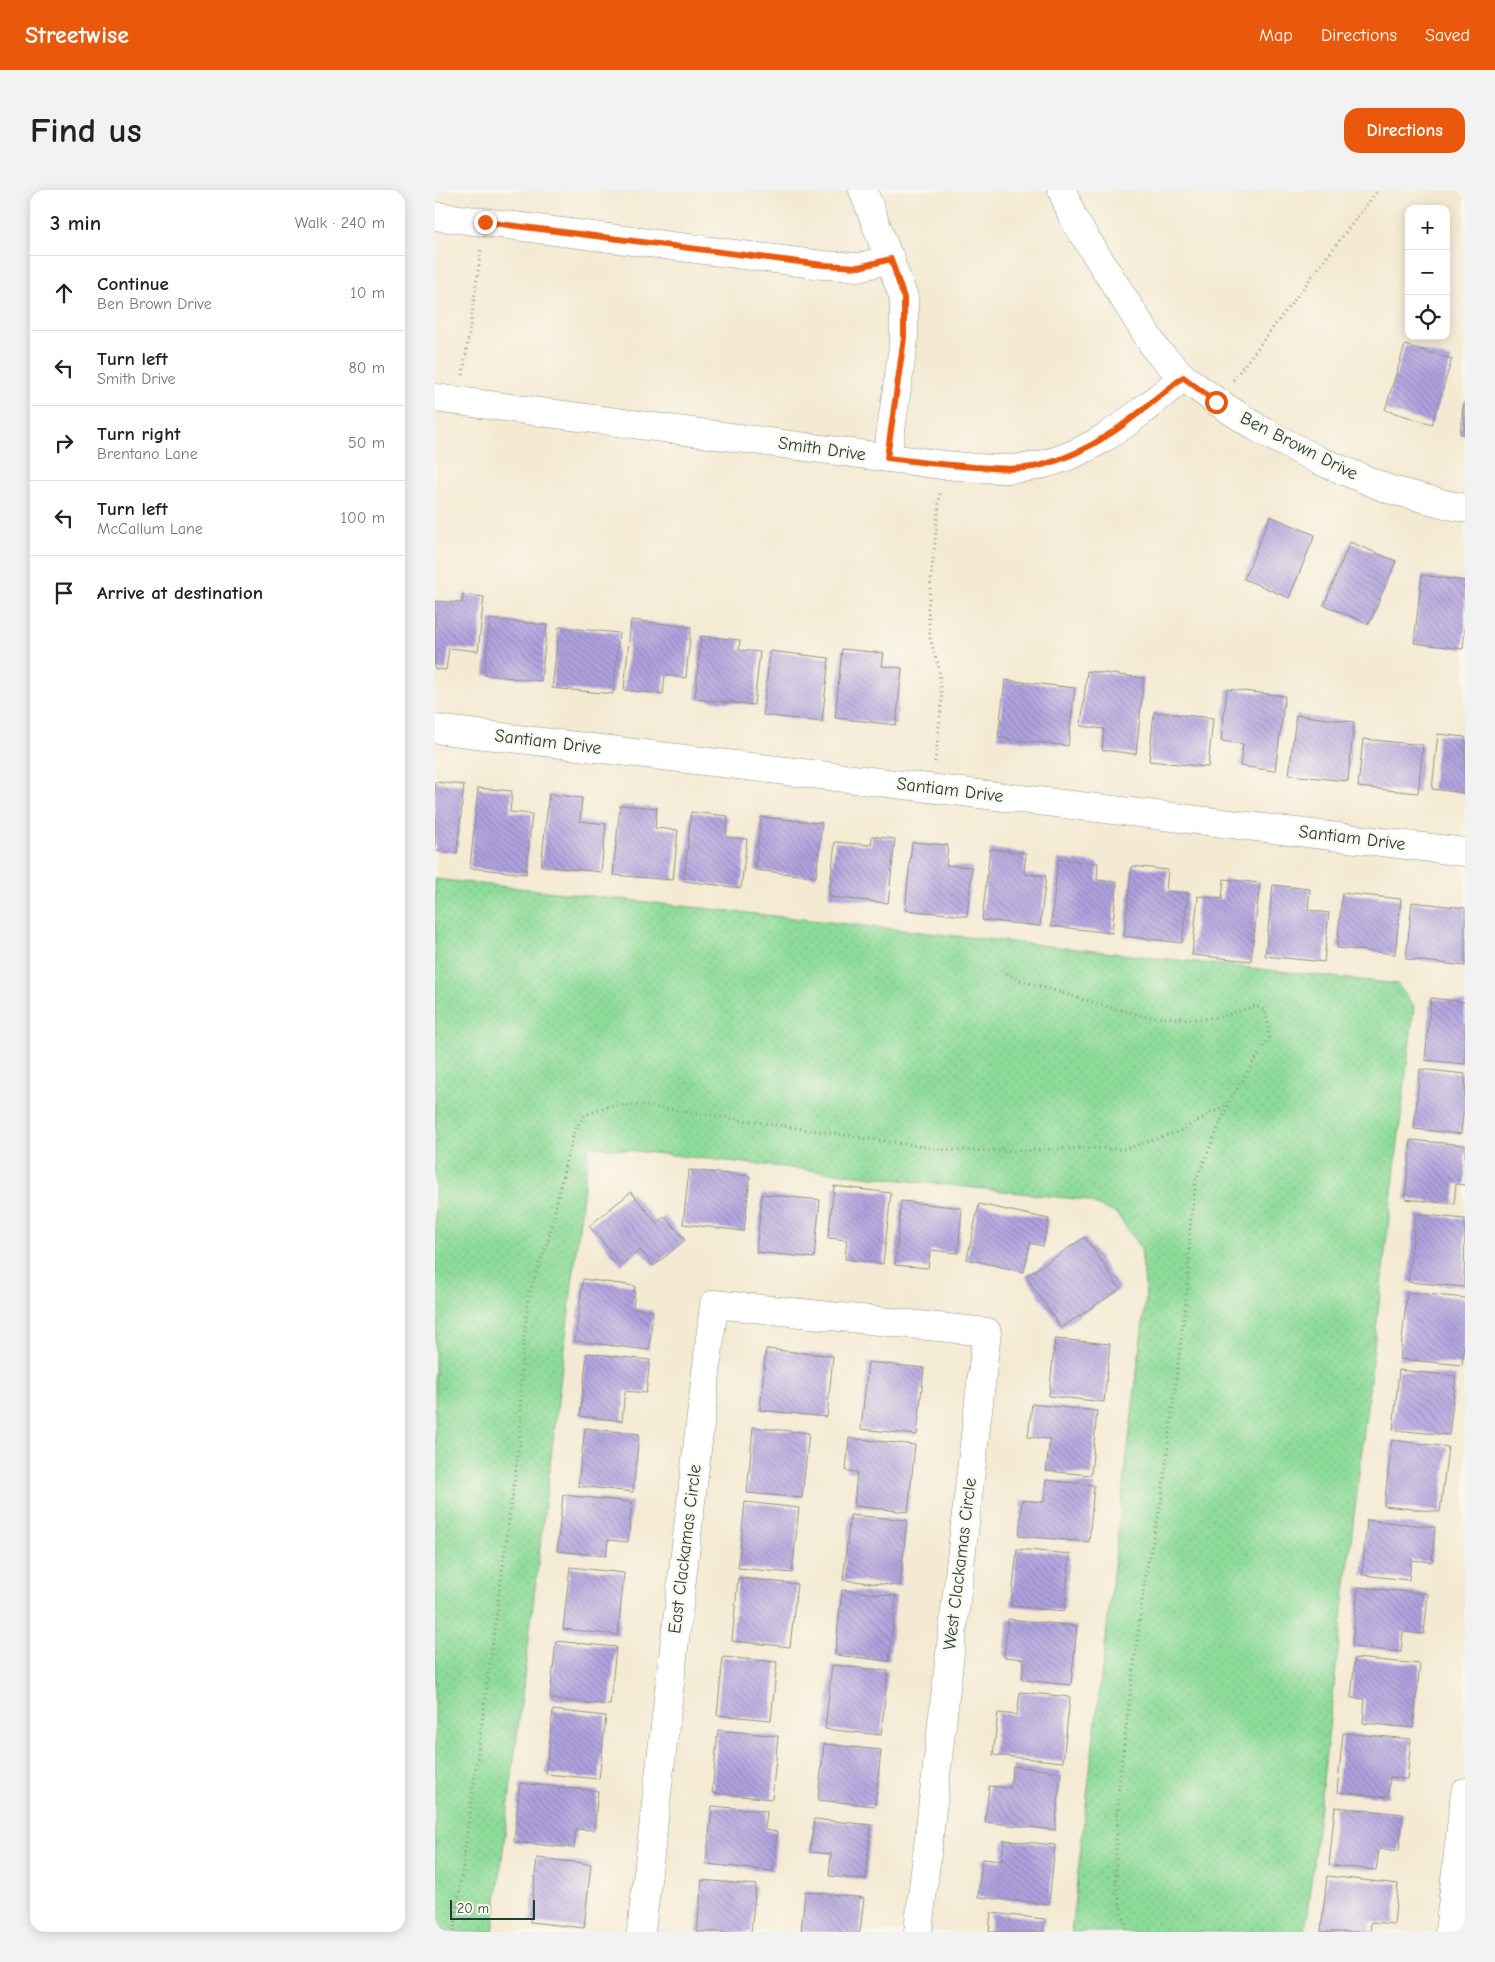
<!DOCTYPE html>
<meta charset="utf-8">
<style>
:root{--surface:#fff;--page:#f2f2f2;--text:#222;--muted:#767676;--line:#e0e0e0;--accent:#ea580c}
body{margin:0;font-family:"Comic Neue",sans-serif;background:var(--page);color:var(--text)}
.controls{position:absolute;right:15px;top:15px;display:grid;overflow:hidden;border-radius:10px;box-shadow:0 2px 12px #0003}
.controls button{width:45px;height:45px;display:grid;place-items:center;padding:0;border:0;border-bottom:1px solid var(--line);background:var(--surface);color:var(--text);font:25px sans-serif}
.scale{position:absolute;left:15px;bottom:12px;width:85px;box-sizing:border-box;padding-left:5px;border:2px solid #1f3d34;border-top:0;font-size:14px;line-height:18px;white-space:nowrap;color:#1f3d34;-webkit-text-stroke:4px #fbf7ec;paint-order:stroke}
.stop{position:absolute;width:15px;height:15px;margin:-11px;border:4px solid #ea580c;border-radius:50%;background:#fff}
.stop.end{background:#ea580c;border-color:#fff;box-shadow:0 1px 5px #0008}
.list{margin:0;padding:0;list-style:none}
h2{display:flex;justify-content:space-between;align-items:center;height:65px;margin:0;padding:0 20px;font-size:21px}
h2 small{font-size:16px;font-weight:400;color:var(--muted)}
.list li{display:grid;grid-template-columns:32px 1fr auto;gap:15px;align-items:center;box-sizing:border-box;height:75px;padding:0 20px;border-top:1px solid var(--line)}
.list b{display:block;font-size:19px;white-space:nowrap}
.list p{margin:0;font-size:16px;white-space:nowrap;color:var(--muted)}
.list em{font-size:16px;font-style:normal;color:var(--muted)}
.icon{flex:none;width:28px;height:28px;fill:none;stroke:currentColor;stroke-width:2;stroke-linecap:round;stroke-linejoin:round}
.map{position:relative;flex:none;width:1030px;height:1742px;overflow:hidden;border-radius:15px}
header{display:flex;align-items:center;gap:30px;box-sizing:border-box;height:70px;padding:0 25px;background:var(--accent);color:#fff}
header strong{font-size:24px}
nav{display:flex;gap:28px;margin-inline-start:auto;font-size:18px}
.intro{display:flex;align-items:center;justify-content:space-between;box-sizing:border-box;height:120px;padding:0 30px}
h1{margin:0;font-size:35px}
.button{padding:12px 22px;border-radius:15px;background:var(--accent);color:#fff;font-size:18px;font-weight:700}
main{display:flex;gap:30px;padding:0 30px}
aside{flex:1;background:var(--surface);border-radius:15px;box-shadow:0 2px 12px #0003}
.map>svg:first-child{display:block}
.grass{fill:url(#grass-dots);stroke:#568c66}
.building{fill:url(#building-back-hatch)}
.lines{fill:none;stroke-linecap:round;stroke-linejoin:round}
.minor-casing{stroke:#8a9484;stroke-width:29}
.path{stroke:#8a9484;stroke-width:3;stroke-dasharray:1 4;stroke-linecap:butt}
.minor{stroke:#fff;stroke-width:28}
.route{stroke:#ea580c;stroke-width:6}
.labels{text-anchor:middle;dominant-baseline:central;stroke-width:4;stroke-linejoin:round;paint-order:stroke}
.street-label{font-size:18px;fill:#1f3d34;stroke:#fbf7ec}
</style>
<header>
<strong>Streetwise</strong>
<nav><a>Map</a><a>Directions</a><a>Saved</a></nav>
</header>
<div class="intro"><h1>Find us</h1><a class="button">Directions</a></div>
<main>
<aside>
<h2>3 min<small>Walk · 240 m</small></h2>
<ul class="list">
<li><svg class="icon" aria-label="ahead" viewBox="0 0 24 24"><path d="M12 20V5M6 11l6-6 6 6"/></svg><div><b>Continue</b><p>Ben Brown Drive</p></div><em>10 m</em></li>
<li><svg class="icon" aria-label="left" viewBox="0 0 24 24"><path d="M17 20v-9H6M10 6l-5 5 5 5"/></svg><div><b>Turn left</b><p>Smith Drive</p></div><em>80 m</em></li>
<li><svg class="icon" aria-label="right" viewBox="0 0 24 24"><path d="M7 20v-9h11M14 6l5 5-5 5"/></svg><div><b>Turn right</b><p>Brentano Lane</p></div><em>50 m</em></li>
<li><svg class="icon" aria-label="left" viewBox="0 0 24 24"><path d="M17 20v-9H6M10 6l-5 5 5 5"/></svg><div><b>Turn left</b><p>McCallum Lane</p></div><em>100 m</em></li>
<li><svg class="icon" aria-label="arrive" viewBox="0 0 24 24"><path d="M6 21V4h12l-3 4 3 4H6"/></svg><div><b>Arrive at destination</b></div></li>
</ul>
</aside>
<div class="map">
<svg width="1030" height="1742" viewBox="0 0 1030 1742">
<defs>
<pattern id="grass-dots" width="8" height="8" patternUnits="userSpaceOnUse" patternTransform="scale(1.25)"><rect width="8" height="8" fill="#8ddb99"/><path d="M2 2h.1M6 6h.1" fill="none" stroke="#79bd84" stroke-width="1.8" stroke-linecap="round"/></pattern>
<pattern id="building-back-hatch" width="6" height="6" patternUnits="userSpaceOnUse" patternTransform="scale(1.25)"><rect width="6" height="6" fill="#b1a1df"/><path d="M-1 5l2 2M0 0l6 6M5-1l2 2" fill="none" stroke="#8f84b6"/></pattern>
</defs>
<rect width="100%" height="100%" fill="#fbf7ec"/>
<filter id="ink" filterUnits="userSpaceOnUse"><feTurbulence type="fractalNoise" baseFrequency=".02" numOctaves="2"/><feDisplacementMap in="SourceGraphic" scale="10" xChannelSelector="R" yChannelSelector="G"/><feConvolveMatrix kernelMatrix="1 2 1 2 8 2 1 2 1" color-interpolation-filters="sRGB"/></filter>
<filter id="wash" filterUnits="userSpaceOnUse"><feTurbulence type="fractalNoise" baseFrequency=".0096" numOctaves="4" result="noise"/><feDisplacementMap in="SourceGraphic" scale="20" xChannelSelector="R" yChannelSelector="G"/><feGaussianBlur stdDeviation="1.12" result="paint"/><feColorMatrix in="noise" values="0 0 0 0 0 0 0 0 0 0 0 0 0 0 0 0 0 1.4 0 .05"/><feComposite in="paint" operator="in"/></filter>
<g filter="url(#wash)">
<rect width="100%" height="100%" fill="#f4ead3"/>
<polygon class="grass" points="0,689 962,794 979,816 870,1742 636,1742 711,1105 706,1059 682,1024 650,1010 154,956 58,1742 0,1742"/>
<g id="blocks">
<g class="building">
<polygon points="970,155 1017,169 997,234 950,220"/>
<polygon points="1029,212 1030,212 1030,244 1025,244"/>
<polygon points="835,326 880,345 854,408 809,389"/>
<polygon points="915,352 961,371 934,434 889,415"/>
<polygon points="987,385 1030,391 1030,440 1028,459 979,453"/>
<polygon points="28,404 49,407 43,461 14,458 11,480 0,479 0,411 27,413"/>
<polygon points="55,429 112,435 106,491 49,485"/>
<polygon points="196,430 256,437 251,488 230,485 228,504 189,500"/>
<polygon points="124,437 184,443 178,504 117,498"/>
<polygon points="266,446 305,450 304,460 325,462 319,515 260,509"/>
<polygon points="407,459 449,463 447,476 467,478 461,535 400,528"/>
<polygon points="335,461 394,468 387,532 328,525"/>
<polygon points="652,481 709,488 701,564 667,560 669,539 646,536"/>
<polygon points="570,490 640,498 633,556 563,548"/>
<polygon points="792,499 850,506 840,581 805,576 808,554 786,551"/>
<polygon points="719,522 778,528 773,577 714,571"/>
<polygon points="861,525 919,532 913,591 854,585"/>
<polygon points="1003,544 1030,547 1030,603 997,599"/>
<polygon points="928,549 988,555 983,603 923,597"/>
<polygon points="0,592 29,595 22,663 0,661"/>
<polygon points="43,598 77,601 75,622 97,624 91,684 35,678"/>
<polygon points="114,604 147,608 145,631 171,634 166,682 106,676"/>
<polygon points="185,615 222,618 220,638 243,640 238,690 178,685"/>
<polygon points="256,622 293,626 291,647 312,649 306,698 249,691"/>
<polygon points="326,627 387,633 381,687 320,680"/>
<polygon points="437,646 460,649 453,713 394,707 400,652 436,655"/>
<polygon points="477,652 513,655 511,675 537,677 532,726 470,720"/>
<polygon points="555,659 591,663 589,684 611,686 605,736 547,730"/>
<polygon points="623,669 663,673 662,690 682,692 677,743 616,736"/>
<polygon points="697,676 733,680 731,701 753,703 747,753 689,746"/>
<polygon points="789,689 825,693 816,771 757,765 763,706 787,709"/>
<polygon points="838,695 875,699 873,720 894,723 889,772 830,766"/>
<polygon points="907,703 966,709 960,764 902,758"/>
<polygon points="977,712 1030,718 1030,776 971,769"/>
<polygon points="996,808 1030,812 1030,874 990,870"/>
<polygon points="985,879 1030,884 1030,923 1028,923 1026,944 979,939"/>
<polygon points="976,950 1030,955 1030,995 1021,994 1019,1014 970,1009"/>
<polygon points="254,980 315,986 309,1041 248,1034"/>
<polygon points="399,996 456,1003 448,1074 410,1069 412,1050 393,1048"/>
<polygon points="196,1002 222,1033 230,1026 250,1050 219,1076 205,1060 186,1075 154,1036"/>
<polygon points="327,1004 385,1010 379,1068 321,1062"/>
<polygon points="466,1011 527,1018 523,1063 495,1060 493,1078 460,1075"/>
<polygon points="544,1014 614,1029 608,1056 595,1053 589,1082 532,1069"/>
<polygon points="981,1024 1030,1029 1029,1097 973,1092"/>
<polygon points="650,1047 685,1099 626,1138 591,1086"/>
<polygon points="148,1089 200,1096 198,1118 218,1121 214,1160 140,1151"/>
<polygon points="972,1102 1030,1108 1030,1143 1027,1175 965,1169"/>
<polygon points="620,1149 675,1154 669,1212 614,1206"/>
<polygon points="331,1159 398,1166 392,1227 325,1220"/>
<polygon points="152,1163 215,1170 211,1203 190,1201 187,1231 145,1226"/>
<polygon points="433,1172 489,1178 482,1245 426,1239"/>
<polygon points="964,1180 1021,1186 1014,1245 958,1240"/>
<polygon points="597,1214 662,1221 656,1285 611,1281 615,1249 593,1247"/>
<polygon points="318,1237 374,1243 367,1308 312,1303"/>
<polygon points="150,1238 204,1244 198,1302 143,1296"/>
<polygon points="414,1248 480,1255 473,1322 419,1316 422,1282 411,1281"/>
<polygon points="957,1250 1013,1257 1005,1322 949,1316"/>
<polygon points="611,1290 659,1295 654,1352 584,1346 587,1310 609,1312"/>
<polygon points="128,1305 197,1312 193,1352 173,1350 171,1366 122,1361"/>
<polygon points="310,1312 364,1318 357,1383 303,1378"/>
<polygon points="415,1325 472,1330 465,1396 408,1390"/>
<polygon points="932,1330 1000,1337 997,1372 976,1370 974,1390 927,1385"/>
<polygon points="582,1359 635,1364 629,1421 576,1416"/>
<polygon points="135,1377 189,1383 183,1445 128,1439"/>
<polygon points="303,1388 362,1394 355,1457 297,1451"/>
<polygon points="923,1397 993,1404 989,1444 968,1442 966,1462 917,1457"/>
<polygon points="407,1400 461,1406 454,1471 400,1465"/>
<polygon points="573,1429 642,1436 636,1495 587,1490 589,1469 569,1467"/>
<polygon points="121,1451 181,1457 175,1515 115,1509"/>
<polygon points="288,1467 342,1472 336,1530 282,1525"/>
<polygon points="920,1468 985,1474 978,1538 928,1533 930,1509 916,1508"/>
<polygon points="397,1475 453,1481 446,1545 390,1539"/>
<polygon points="585,1502 635,1507 628,1572 558,1565 563,1523 582,1525"/>
<polygon points="118,1520 171,1526 164,1589 111,1584"/>
<polygon points="283,1540 343,1546 337,1609 277,1603"/>
<polygon points="908,1543 976,1549 972,1589 955,1587 953,1607 902,1602"/>
<polygon points="389,1554 446,1560 440,1616 383,1610"/>
<polygon points="578,1576 626,1582 620,1640 550,1632 554,1596 575,1598"/>
<polygon points="85,1593 163,1601 159,1640 141,1639 139,1658 79,1652"/>
<polygon points="277,1616 332,1621 330,1640 342,1642 338,1681 271,1674"/>
<polygon points="900,1617 968,1624 964,1661 944,1659 941,1680 894,1675"/>
<polygon points="379,1629 436,1635 431,1690 394,1686 396,1664 375,1662"/>
<polygon points="569,1650 620,1655 614,1714 543,1707 547,1669 567,1671"/>
<polygon points="102,1668 156,1674 149,1738 95,1732"/>
<polygon points="892,1686 963,1694 959,1734 936,1732 935,1742 886,1742"/>
<polygon points="267,1690 321,1695 316,1742 262,1742"/>
<polygon points="370,1701 429,1708 425,1742 366,1742"/>
<polygon points="556,1723 610,1729 608,1742 554,1742"/>
</g>
</g>
</g>
<g filter="url(#ink)">
<use href="#blocks" fill-opacity="0" stroke="#8a9484" stroke-width="1"/>
<g class="lines">
<g class="minor-casing">
<g id="minor">
<polyline points="428,0 469,108 469,149 452,268"/>
<polyline points="627,0 638,28 722,161 748,187 781,211 824,239 883,270 953,299 1014,315 1030,318"/>
<polyline points="0,26 388,75 424,77 456,69"/>
<path d="M0,208L508,275C529,276 551,280 573,279C643,278 697,230 748,187"/>
<polyline points="0,539 1030,662"/>
<polyline points="206,1742 279,1114 552,1142 483,1742"/>
<polyline points="1014,1742 1030,1602"/>
</g>
</g>
<g class="path">
<polyline points="28,185 46,60"/>
<polyline points="798,190 943,0"/>
<polyline points="500,572 507,510 504,478 495,448 493,418 505,303"/>
<polyline points="568,780 581,789 674,817 713,827 761,829 785,827 820,816 829,820 833,831 834,848 795,910 761,990 755,1036 753,1093 726,1313 710,1387 683,1603 681,1662 681,1697 692,1742"/>
<polyline points="19,1742 85,1248 86,1181 93,1106 114,1048 131,971 141,937 150,925 174,916 206,915 510,960 576,961 640,958 690,959 745,941 793,914"/>
</g>
<use href="#minor" class="minor"/>
</g>
</g>
<g class="lines" filter="url(#ink)">
<path class="route" d="M50,32L388,75L424,77L456,69L469,108V148L452,268C481,272 510,275 539,277C562,278 585,281 607,275C663,261 705,222 748,187L781,212"/>
</g>
<g class="labels">
<g class="street-label">
<text transform="translate(864 256) rotate(27)">Ben Brown Drive</text>
<text transform="translate(387 259) rotate(8)">Smith Drive</text>
<text transform="translate(113 552) rotate(7)">Santiam Drive</text>
<text transform="translate(515 600) rotate(7)">Santiam Drive</text>
<text transform="translate(917 648) rotate(7)">Santiam Drive</text>
<text transform="translate(250 1359) rotate(-83)">East Clackamas Circle</text>
<text transform="translate(525 1374) rotate(-83)">West Clackamas Circle</text>
</g>
</g>
</svg>
<div class="controls">
<button>+</button>
<button>−</button>
<button><svg class="icon" aria-label="locate" viewBox="0 0 24 24"><circle cx="12" cy="12" r="6"/><path d="M12 2v4M12 18v4M2 12h4M18 12h4"/></svg></button>
</div>
<div class="scale">20 m</div>
<div class="stop" style="left:781px;top:212px"></div>
<div class="stop end" style="left:50px;top:32px"></div>
</div>
</main>
